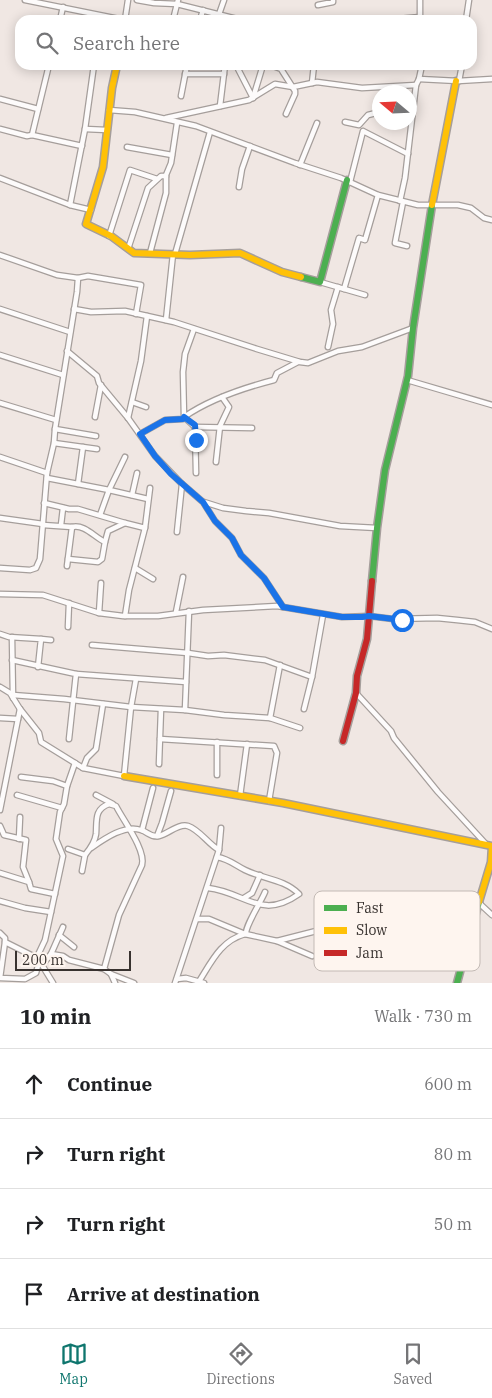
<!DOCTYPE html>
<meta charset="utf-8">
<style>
:root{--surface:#fff;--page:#f6f6f6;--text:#202124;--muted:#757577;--line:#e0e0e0;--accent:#0f766e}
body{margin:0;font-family:"IBM Plex Serif",serif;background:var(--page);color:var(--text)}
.compass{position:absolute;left:372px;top:85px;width:45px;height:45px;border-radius:50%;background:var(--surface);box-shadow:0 2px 12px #0003;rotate:289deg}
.scale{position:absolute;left:15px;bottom:12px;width:116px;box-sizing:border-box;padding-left:5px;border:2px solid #38322f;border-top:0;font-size:14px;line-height:18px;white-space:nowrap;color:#38322f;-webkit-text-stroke:4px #fef5ef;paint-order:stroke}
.stop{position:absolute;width:15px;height:15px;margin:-11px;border:4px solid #1a73e8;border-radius:50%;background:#fff}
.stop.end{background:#1a73e8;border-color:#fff;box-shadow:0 1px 5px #0008}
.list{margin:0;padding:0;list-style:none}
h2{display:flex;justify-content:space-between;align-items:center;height:65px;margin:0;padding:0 20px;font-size:21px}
h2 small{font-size:16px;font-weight:400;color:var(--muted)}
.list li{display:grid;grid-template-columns:32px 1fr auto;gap:15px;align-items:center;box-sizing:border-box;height:70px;padding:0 20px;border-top:1px solid var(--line)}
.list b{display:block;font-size:19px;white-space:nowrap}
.list em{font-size:16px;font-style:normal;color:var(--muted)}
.icon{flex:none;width:28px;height:28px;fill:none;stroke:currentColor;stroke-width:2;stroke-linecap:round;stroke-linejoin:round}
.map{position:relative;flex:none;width:492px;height:983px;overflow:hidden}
.search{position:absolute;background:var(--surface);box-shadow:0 2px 12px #0003;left:15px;right:15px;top:15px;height:55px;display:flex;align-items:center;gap:12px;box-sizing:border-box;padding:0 18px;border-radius:15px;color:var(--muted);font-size:19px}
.sheet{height:345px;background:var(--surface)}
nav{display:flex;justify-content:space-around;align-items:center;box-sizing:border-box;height:70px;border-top:1px solid var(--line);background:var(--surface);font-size:14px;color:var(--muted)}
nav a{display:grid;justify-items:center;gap:2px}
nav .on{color:var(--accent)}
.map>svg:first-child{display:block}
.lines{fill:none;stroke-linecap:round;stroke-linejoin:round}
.street-casing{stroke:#a59e9b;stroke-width:7}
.fast-casing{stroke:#a59e9b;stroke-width:9}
.slow-casing{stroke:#a59e9b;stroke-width:9}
.jam-casing{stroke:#a59e9b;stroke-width:9}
.street{stroke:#fdfbfb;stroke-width:4.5}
.fast{stroke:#4caf50;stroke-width:6}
.slow{stroke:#ffc107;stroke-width:6}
.jam{stroke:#c62828;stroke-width:6}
.route{stroke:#1a73e8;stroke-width:6}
.key{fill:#fef5ef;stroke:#c3bab5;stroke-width:1}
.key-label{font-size:14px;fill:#38322f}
</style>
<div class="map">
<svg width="492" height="983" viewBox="0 0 492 983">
<rect width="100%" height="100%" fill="#f0e7e3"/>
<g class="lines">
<g class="street-casing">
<g id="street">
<polyline points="25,0 124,20"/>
<polyline points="137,0 154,3 177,4 241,20"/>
<polyline points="420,0 420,20"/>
<polyline points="318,5 333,2 333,0"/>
<polyline points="60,20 63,7"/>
<polyline points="125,20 128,0"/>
<polyline points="173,20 178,0"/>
<polyline points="200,20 203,10"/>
<polyline points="217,20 224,0"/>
<polyline points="387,20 420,17"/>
<polyline points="466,20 469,0"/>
<polyline points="236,65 253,98"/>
<polyline points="270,65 281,69 295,91 295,94 286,114"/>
<polyline points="185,74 224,74"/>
<polyline points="419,79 458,81 492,79"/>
<polyline points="459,81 462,65"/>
<polyline points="312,83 314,65"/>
<polyline points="181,96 187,65"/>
<polyline points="253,98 263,65"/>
<polyline points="0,99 38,109"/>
<polyline points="220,106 225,65"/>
<polyline points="109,110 135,112 196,126 295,163 341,178 378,195 418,205 458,205 471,208 484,218 492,220"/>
<polyline points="166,118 249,100 275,84 293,87 317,82 362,88 416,85"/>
<polyline points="345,122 359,125 368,115 380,112"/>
<polyline points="0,129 27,136 32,135 82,146"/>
<polyline points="85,129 107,130"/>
<polyline points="32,135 49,65"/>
<polyline points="127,147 172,155"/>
<polyline points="300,165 317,123"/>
<polyline points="0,178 70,205 91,210"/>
<polyline points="350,182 363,131 408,154"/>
<polyline points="239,187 242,169 250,146"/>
<polyline points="400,201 405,178 416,85 419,79 422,65"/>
<polyline points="403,202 395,243 407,246"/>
<polyline points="70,205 85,129 94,65"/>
<polyline points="109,236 130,170 157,179"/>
<polyline points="128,249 148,188 161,176 166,176"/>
<polyline points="150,253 166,193 166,175 171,163 177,123"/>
<polyline points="175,254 210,132"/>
<polyline points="0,255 57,275 78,278"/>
<polyline points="320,282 365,295"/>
<polyline points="344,289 359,238 365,240 378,195"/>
<polyline points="0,309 70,332"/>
<polyline points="74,309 91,312 125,311 174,322 257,349 300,362 308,363 338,351 362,347 413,328"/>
<polyline points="166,320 173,254"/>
<path d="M194,329L185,354L183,372L184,417C210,399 243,388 274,380L277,373L298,362"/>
<polyline points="328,347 333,324 331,310 338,287"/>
<polyline points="67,351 97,376 99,383 128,418 155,456 181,483 203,502 215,521 232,538 241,555 264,578 283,607"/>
<polyline points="0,355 63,375"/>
<polyline points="407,380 492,405"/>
<polyline points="132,402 146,407"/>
<polyline points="0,403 56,420"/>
<polyline points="95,417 101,385"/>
<polyline points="128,418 141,361 147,316"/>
<polyline points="195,427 252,428"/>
<polyline points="55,429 96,436"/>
<polyline points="140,434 165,420 183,419 184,417 195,427 196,473"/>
<polyline points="54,443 97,449"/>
<polyline points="0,457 47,473"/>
<polyline points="125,457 109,490 148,499"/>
<polyline points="216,462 220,426 229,407 222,397"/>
<polyline points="47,478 109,490 100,515"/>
<polyline points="78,484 83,447"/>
<polyline points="132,495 137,473"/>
<polyline points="204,502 223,508 246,511 269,513 340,526 377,528"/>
<polyline points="44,503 69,509 78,509 125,523"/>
<polyline points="0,518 43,524"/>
<polyline points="43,525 72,527 67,566"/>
<polyline points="61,525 63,508"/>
<polyline points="177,532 182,484"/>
<polyline points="105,542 108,531 125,523 145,528"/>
<path d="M68,559L98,562L102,559L105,542C94,537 85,524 72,527"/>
<polyline points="0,568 30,570 36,568 40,559 47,473 54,443 55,429 77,292 78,278 88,276 141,285 136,314"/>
<polyline points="135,568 153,579"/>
<polyline points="0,594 43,595 99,613 123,616 158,616 203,610 277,606 342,617 369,616 393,619 437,618 457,620 475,622 492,629"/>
<polyline points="176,612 183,577"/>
<polyline points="99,613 101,583"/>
<polyline points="125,616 129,590 145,528 150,488"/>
<polyline points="68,627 69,603"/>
<polyline points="0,634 9,637 41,639 38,667"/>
<polyline points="12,637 13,698"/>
<polyline points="41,639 51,640"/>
<polyline points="92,645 188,653 208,656 224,655 265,660 312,677"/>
<polyline points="12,660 76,674 69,739"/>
<polyline points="76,674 186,682"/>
<polyline points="0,687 10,693 20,709 39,733 41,742 83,768 124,776 131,707 185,710 189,611"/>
<polyline points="356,693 391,731 394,738 438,792 485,843"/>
<polyline points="13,695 64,699 131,707 136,679"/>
<polyline points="304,709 312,677 323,615"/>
<polyline points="185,710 224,715 270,718 300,728"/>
<polyline points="0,718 18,719"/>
<polyline points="270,718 280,665"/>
<polyline points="160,739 274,746 277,753 269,801"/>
<polyline points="217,742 217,775"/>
<polyline points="159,764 161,709"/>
<polyline points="83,768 87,758 96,749 103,704"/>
<polyline points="21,777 53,781 67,786"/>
<polyline points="17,795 62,808"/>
<polyline points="96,795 113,804"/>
<polyline points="240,796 247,744"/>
<polyline points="0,810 20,709"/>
<polyline points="0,826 4,835 26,840 23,867 29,882"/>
<polyline points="142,830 153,788"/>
<polyline points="157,836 162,823 171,791"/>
<polyline points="19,839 20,817"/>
<path d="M91,848C104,839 125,824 141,830C148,832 151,838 159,836C168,834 179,823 188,826C200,830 208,844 219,850"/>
<path d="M68,849L85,855C90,849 95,842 96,834C97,821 94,809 109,804L116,806C123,820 146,850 142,865L119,915L104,969"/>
<polyline points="82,871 85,855"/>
<polyline points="0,873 29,882 31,889 55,894"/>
<path d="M208,888C245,892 261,921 299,894C284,879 263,879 245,870C235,865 229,859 217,857"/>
<polyline points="244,898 252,893 260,875"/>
<polyline points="0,901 25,908 51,912"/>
<polyline points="479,903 492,915"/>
<polyline points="197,919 209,919 245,934 277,941 312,956"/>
<polyline points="0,933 5,938 5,942 33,956 37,957 45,940 63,856 56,839 60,812 64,804 67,786 75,763"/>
<path d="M246,934C245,926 261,902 265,892"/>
<polyline points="59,935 74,947"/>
<polyline points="277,941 324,929 335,902"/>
<polyline points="5,942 0,978 25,979 36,973 39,962 37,957"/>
<polyline points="51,954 63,927"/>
<polyline points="111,974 134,983"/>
<polyline points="177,979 186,978 204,983"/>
<polyline points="53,983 42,965 51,954 63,956 69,960 104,969 111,974 115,983"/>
<polyline points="175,983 219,850 221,828"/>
<path d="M198,983C211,963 220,941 245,934"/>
</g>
</g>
<g class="fast-casing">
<g id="fast">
<polyline points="301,277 320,282 347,180"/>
<polyline points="372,581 377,528 385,470 408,376 413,328 432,205"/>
<polyline points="457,983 479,902"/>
</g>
</g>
<g class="slow-casing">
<g id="slow">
<polyline points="117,65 112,88 103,167 86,224 111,236 134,253 190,255 240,253 282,272 301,277"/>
<polyline points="432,205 456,81"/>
<polyline points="124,776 283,803 492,846 491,862 479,902"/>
</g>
</g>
<g class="jam-casing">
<polyline id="jam" points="343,741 356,693 357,676 367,639 372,581"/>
</g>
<use href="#street" class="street"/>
<use href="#fast" class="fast"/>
<use href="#slow" class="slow"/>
<use href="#jam" class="jam"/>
</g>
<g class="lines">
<polyline class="route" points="196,440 195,425 184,417 183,419 165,420 140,434 155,456 171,474 203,502 215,521 232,538 241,555 264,578 283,607 342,617 362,617 369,616 402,620"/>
</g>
<rect x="314" y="891" width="166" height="80" rx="8" class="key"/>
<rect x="324" y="905" width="23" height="6" fill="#4caf50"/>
<rect x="324" y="927" width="23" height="7" fill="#ffc107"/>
<rect x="324" y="950" width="23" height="6" fill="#c62828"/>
<g class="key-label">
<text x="356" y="913">Fast</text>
<text x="356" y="935">Slow</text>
<text x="356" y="958">Jam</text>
</g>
</svg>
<svg class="compass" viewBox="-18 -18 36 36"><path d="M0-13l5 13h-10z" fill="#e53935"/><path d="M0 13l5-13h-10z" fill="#757577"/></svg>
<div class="scale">200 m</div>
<div class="stop" style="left:402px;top:620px"></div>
<div class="stop end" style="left:196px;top:440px"></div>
<div class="search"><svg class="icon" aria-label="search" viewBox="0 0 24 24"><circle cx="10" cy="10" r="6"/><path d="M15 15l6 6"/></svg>Search here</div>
</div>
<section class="sheet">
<h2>10 min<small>Walk · 730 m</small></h2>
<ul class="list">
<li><svg class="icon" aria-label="ahead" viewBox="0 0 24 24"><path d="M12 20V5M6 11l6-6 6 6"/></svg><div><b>Continue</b></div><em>600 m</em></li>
<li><svg class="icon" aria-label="right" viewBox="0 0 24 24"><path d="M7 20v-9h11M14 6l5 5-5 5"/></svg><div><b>Turn right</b></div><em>80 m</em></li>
<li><svg class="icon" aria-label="right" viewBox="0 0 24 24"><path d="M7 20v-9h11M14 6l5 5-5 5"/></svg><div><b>Turn right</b></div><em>50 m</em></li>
<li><svg class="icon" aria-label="arrive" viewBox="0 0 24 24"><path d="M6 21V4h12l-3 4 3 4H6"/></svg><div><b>Arrive at destination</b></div></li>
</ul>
</section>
<nav>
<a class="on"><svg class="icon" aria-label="map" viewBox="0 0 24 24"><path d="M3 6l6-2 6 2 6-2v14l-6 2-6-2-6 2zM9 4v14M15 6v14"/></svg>Map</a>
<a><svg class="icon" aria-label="directions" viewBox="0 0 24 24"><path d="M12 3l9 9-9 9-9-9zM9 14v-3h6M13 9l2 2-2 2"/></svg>Directions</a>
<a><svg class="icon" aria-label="saved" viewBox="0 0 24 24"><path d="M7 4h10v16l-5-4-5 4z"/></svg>Saved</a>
</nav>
